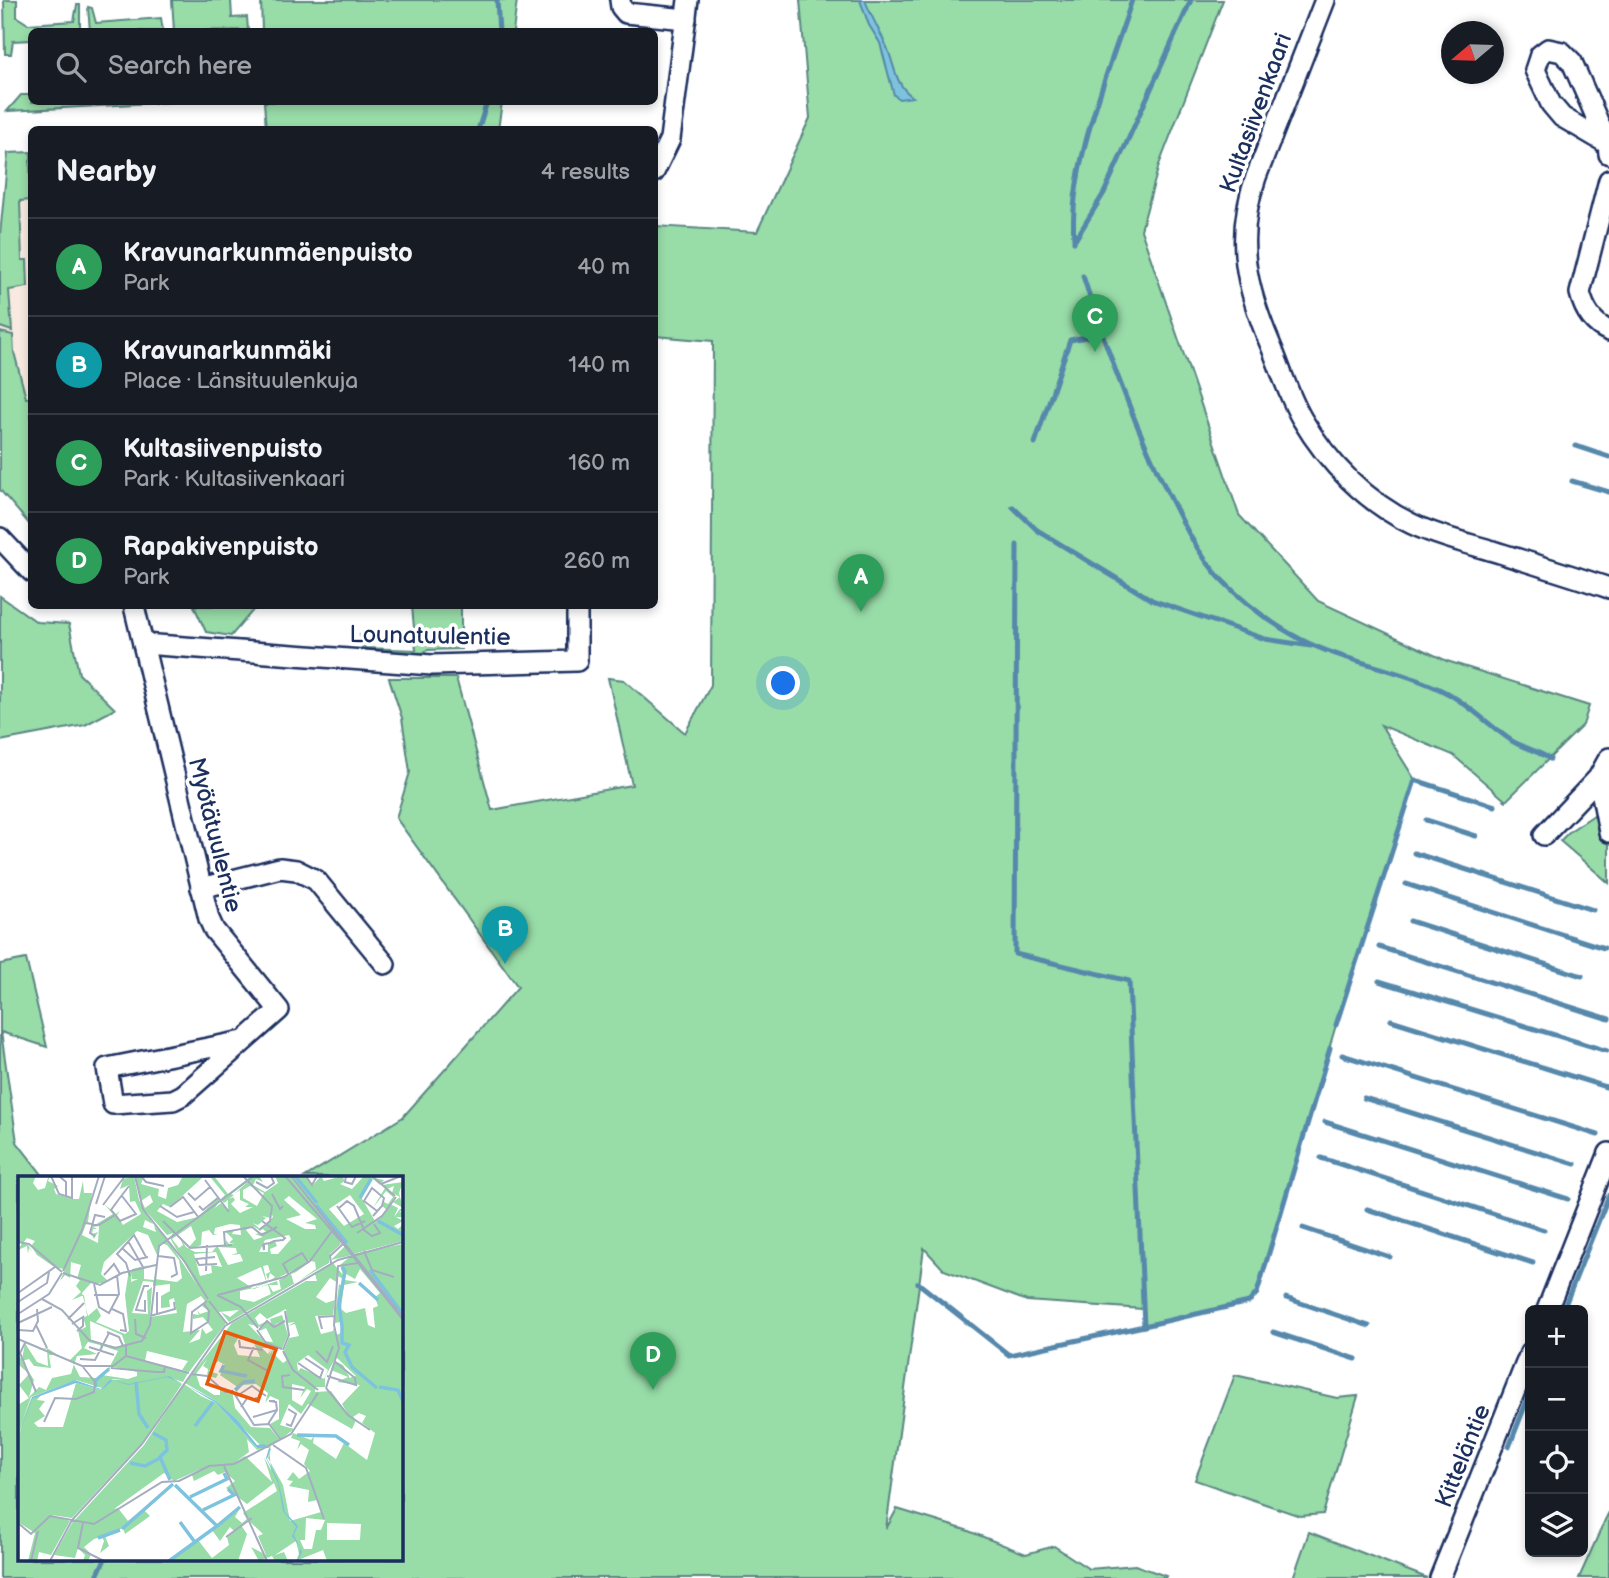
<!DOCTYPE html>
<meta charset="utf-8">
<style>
:root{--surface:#171b24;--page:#242831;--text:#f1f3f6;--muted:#9ea1a6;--line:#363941;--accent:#ea580c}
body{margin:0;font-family:"Balsamiq Sans",sans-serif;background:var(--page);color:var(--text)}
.controls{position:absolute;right:21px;bottom:21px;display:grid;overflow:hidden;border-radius:10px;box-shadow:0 4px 10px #0003}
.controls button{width:63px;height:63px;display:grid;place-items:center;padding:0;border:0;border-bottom:2px solid var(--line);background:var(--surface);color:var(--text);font:35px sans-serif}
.compass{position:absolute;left:1441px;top:21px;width:63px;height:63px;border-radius:50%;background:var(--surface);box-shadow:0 4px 10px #0003;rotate:251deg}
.you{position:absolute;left:784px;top:684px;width:24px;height:24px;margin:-18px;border:5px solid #fff;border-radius:50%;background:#1a73e8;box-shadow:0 0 0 10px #1a73e833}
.badge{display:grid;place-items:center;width:46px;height:46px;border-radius:50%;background:var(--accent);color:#fff;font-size:23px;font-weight:700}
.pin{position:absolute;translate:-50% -58px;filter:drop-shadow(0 2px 4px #0008)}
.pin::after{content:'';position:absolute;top:37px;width:24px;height:21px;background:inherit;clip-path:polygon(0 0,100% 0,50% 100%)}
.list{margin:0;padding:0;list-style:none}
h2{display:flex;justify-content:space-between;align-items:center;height:91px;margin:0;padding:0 28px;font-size:30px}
h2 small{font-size:23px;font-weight:400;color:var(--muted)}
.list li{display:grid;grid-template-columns:46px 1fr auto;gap:21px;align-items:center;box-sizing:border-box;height:98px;padding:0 28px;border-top:2px solid var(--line)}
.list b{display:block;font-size:26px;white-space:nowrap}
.list p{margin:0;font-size:23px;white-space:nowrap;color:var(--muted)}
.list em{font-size:23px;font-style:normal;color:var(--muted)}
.icon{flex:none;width:38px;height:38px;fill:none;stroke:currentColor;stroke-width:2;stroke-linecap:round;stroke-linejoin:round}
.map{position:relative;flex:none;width:1609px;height:1578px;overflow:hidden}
.search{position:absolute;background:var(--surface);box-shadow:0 4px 10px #0003;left:28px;top:28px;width:630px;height:77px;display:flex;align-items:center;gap:18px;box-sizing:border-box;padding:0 24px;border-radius:10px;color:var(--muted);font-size:26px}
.panel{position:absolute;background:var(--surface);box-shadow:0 4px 10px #0003;left:28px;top:126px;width:630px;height:483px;border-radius:10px}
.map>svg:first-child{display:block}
.built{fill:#f8eae0}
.green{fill:#98dca8;stroke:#5a8683;stroke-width:2}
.water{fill:#7dc3de;stroke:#5688ab;stroke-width:2}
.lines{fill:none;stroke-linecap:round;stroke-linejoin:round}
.stream{stroke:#5688ab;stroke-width:5}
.street-casing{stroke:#1b2f5e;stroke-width:24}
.street{stroke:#fff;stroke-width:19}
.labels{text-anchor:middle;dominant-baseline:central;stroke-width:7;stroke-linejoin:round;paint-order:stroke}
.street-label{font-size:24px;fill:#1b2f5e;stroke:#fff}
.inset-river{fill:none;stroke:#7dc3de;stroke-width:3.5}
.inset-road{fill:none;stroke:#a4acbf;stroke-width:2}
.view{fill:#e8590c;fill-opacity:0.15;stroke:#e8590c;stroke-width:3.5}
.inset-edge{fill:none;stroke:#1b2f5e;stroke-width:3.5}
</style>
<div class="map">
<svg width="1609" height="1578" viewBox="0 0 1609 1578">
<rect width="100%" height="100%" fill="#fff"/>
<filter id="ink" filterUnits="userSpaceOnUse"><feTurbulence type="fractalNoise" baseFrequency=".0143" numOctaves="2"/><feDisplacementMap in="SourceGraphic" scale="14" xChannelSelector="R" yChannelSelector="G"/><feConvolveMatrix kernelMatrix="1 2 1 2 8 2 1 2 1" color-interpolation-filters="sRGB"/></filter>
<g filter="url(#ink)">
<polygon class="built" points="31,152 31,398 26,398 0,354 0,235 8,153"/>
<g class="green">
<polygon points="4,0 17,0 17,17 28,24 74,21 77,5 80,5 80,31 32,32 31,40 13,41 11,54 5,54"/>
<polygon points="172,0 231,0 232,18 247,17 248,30 174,31"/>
<polygon points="261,0 517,0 513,32 262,31"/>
<polygon points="800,0 1223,0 1159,165 1141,230 1239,515 1318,601 1447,661 1589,706 1583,725 1506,801 1453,755 1381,725 1415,780 1336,1025 1257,1293 1249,1302 1144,1326 1143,1309 1027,1301 944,1270 924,1248 886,1529 897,1509 966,1530 1026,1554 1054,1546 1089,1569 1135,1565 1166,1576 1165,1578 0,1578 0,964 26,959 47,1047 1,1032 17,1142 44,1177 19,1177 19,1559 401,1559 401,1177 305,1177 403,1117 518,987 396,818 410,772 402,718 389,678 456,678 492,810 632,785 608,678 624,680 685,733 711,685 713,341 655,336 655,226 757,232 810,118"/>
<polygon points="88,7 92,8 96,23 161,18 163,31 90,31"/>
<polygon points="21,95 31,95 32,102 172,102 7,111"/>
<polygon points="264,102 502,102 498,130 266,129"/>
<polygon points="31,152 31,160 30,161 31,200 20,201 22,260 27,260 28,287 9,290 12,331 0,327 0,235 8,153"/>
<polygon points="0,332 13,335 14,352 26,398 31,398 31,526 0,490"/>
<polygon points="0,596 37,622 69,624 79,674 115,709 85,725 0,741"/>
<polygon points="194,606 255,606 255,608 231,636 206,632"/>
<polygon points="412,606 461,606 461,649 427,650 423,653 363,652 360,635 362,635 365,648 416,650"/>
<polygon points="1609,805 1609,883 1560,841 1570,831"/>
<polygon points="1235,1375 1337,1398 1358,1396 1323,1514 1300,1516 1195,1480"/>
<polygon points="1609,1512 1609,1578 1579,1578 1605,1520"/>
<polygon points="1309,1532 1427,1578 1293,1578"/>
</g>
<path class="water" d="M860,0H865C871,16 879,30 886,45C895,64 894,85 913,97L899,99L894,95L880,43L869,25Z"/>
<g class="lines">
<g class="stream">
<polyline points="497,0 499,32"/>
<polyline points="478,130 487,102"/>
<path d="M1074,240C1068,166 1109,71 1132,0"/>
<polyline points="1074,242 1104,193 1191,0"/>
<path d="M1083,276C1107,351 1133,423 1168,493C1183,523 1197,553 1220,578C1243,602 1270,623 1300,639C1344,662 1394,667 1439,689C1467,702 1487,724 1512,741C1524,748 1538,751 1550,759"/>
<polyline points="1035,443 1070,340 1102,334"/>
<polyline points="1576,446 1609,457"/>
<polyline points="1572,481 1609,492"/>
<polyline points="1013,507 1037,530 1152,600 1265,639 1311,646"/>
<polyline points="1426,820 1476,836"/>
<polyline points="1414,853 1593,910"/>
<polyline points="1406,884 1604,948"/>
<polyline points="1410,921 1582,976"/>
<polyline points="1379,947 1609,1019"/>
<polyline points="1379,981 1607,1051"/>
<polyline points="1391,1020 1606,1087"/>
<polyline points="1336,1025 1415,780 1495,806"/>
<polyline points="1342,1055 1598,1135"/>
<polyline points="1364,1098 1575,1164"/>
<polyline points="1325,1122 1568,1199"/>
<polyline points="1321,1158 1544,1230"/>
<polyline points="1367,1209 1533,1263"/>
<polyline points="1303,1228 1390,1257"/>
<polyline points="918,1283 1009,1355 1144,1326 1129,981 1015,954 1017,545"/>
<polyline points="1286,1298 1369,1326"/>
<polyline points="1563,1310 1609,1195"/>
<polyline points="1144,1326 1249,1302 1257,1293 1330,1048"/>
<polyline points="1273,1332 1356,1359"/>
<polyline points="1509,1447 1530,1393"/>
<polyline points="96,1578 105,1559"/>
</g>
<g class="street-casing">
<g id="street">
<polyline points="620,0 621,7 626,13 686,19"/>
<path d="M1325,0L1256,177C1234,239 1246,288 1271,346C1281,370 1289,397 1302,419C1328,463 1366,502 1412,524C1437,536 1466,543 1493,551C1531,563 1570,575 1609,588"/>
<polyline points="1608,144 1562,117 1551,104 1535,70 1540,55 1548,49 1562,52 1572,62 1608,144 1609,154"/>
<polyline points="654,172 670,139 688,0"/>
<path d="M1609,180L1580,293C1584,309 1593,324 1609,331"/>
<polyline points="0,538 32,572"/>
<polyline points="134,606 209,919 214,930 279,1010 183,1095 173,1100 113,1104 107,1068 243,1041"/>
<polyline points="143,644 432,665 577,661 577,606"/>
<polyline points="1605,769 1602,795 1609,832"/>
<polyline points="1544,835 1598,778 1609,758"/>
<polyline points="201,888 280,868 296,870 316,880 385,964"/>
<polyline points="1547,1310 1609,1153"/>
<polyline points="1440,1578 1530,1353"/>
</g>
</g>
<use href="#street" class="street"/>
</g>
</g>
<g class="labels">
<g class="street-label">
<text transform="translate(1256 113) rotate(-70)">Kultasiivenkaari</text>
<text transform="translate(430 636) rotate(1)">Lounatuulentie</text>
<text transform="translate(215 835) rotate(76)">Myötätuulentie</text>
<text transform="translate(1463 1456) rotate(-68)">Kitteläntie</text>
</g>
</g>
<g transform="translate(18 1176)">
<rect width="385" height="385" fill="#fff"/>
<path d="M0,0H18L15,7L20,14L27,12L30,2L32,0L30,5L40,10L36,13L38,18L56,23H61L65,5L66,17H74L70,46L74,48H68L64,59L80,67L81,50L75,51L79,53H75L74,58L80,56L76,63L73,57L75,50L95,38L86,28L98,38L102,35L99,39L105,49L123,38L117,25L112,26L111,9L102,13L105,3L116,0L121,24L135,48L127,44L125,51L138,56L136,49L146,58L179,109L152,62L155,57L149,59L126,33L124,26L127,32L135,26L132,19L123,25L117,0H126L123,8L141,13L140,20L148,23L150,12L160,9L165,0H196L210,18L233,0H241L245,6L238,3L235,9L247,16L260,7L257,0H266L290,28L268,0H272L311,48L274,0H288L294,10L303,0L306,5L324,0L327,5L322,8L334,13L346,0L366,4L362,9L355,3L343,21L357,45L369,34L364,30L366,26L370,28L375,21L368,15L355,32L367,12L364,9L385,6L381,17L385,32L375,26L382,21L374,17L376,10L369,13L377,21L372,28L380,32L376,41L382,33H385L381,37L385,35V41H378L385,45L376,50L380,53L385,48V65L335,78L385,68V139L342,87L385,141V385H309L305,374L278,385L281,378L278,365L257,379L266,376L270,385H257L254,380L241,385L233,371L248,379L240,360L245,358L230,344L223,349L229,358L220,385H151L180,364L194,382L211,369L209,361L216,355L212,351L202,365L194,354L222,332L217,341L224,347L229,343L225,337L259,315L256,307L229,328L208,312L217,305L207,296L200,299L196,295L176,305L174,299L183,293L156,305L146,297L96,333L100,332L110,345L125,333L132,340L107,358L105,352L87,360L91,370L82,377L86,365L84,361L76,363L66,371L73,378L70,385H65L67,379L60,372L57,382L36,379L54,347L126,269L166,208L183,220L198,227L239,272L243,270L198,225L167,207L214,147L288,105H299L297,98L315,87L325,99L322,89L334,79L313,84L327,70L320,62L323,68L312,78L311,87L211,146L203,136L212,141L221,134L201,136L194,129L208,147L171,196L164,194L170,185L129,175L127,185L170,197L165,206L153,202L164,208L125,266L54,342L33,339L52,345L33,379L21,376L19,385H10L17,357L0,346V263L5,245L0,261V229L11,222L1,209L11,198L0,188V180L4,183L7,167L19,186L30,190L29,173L18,174L29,172L40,179H31L33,192L16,190L11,183L4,185L16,204L11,221L21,211L28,214L34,202L53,198L56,188L51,185L64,172L60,155L68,151L65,141L69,140L66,119L54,124L63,116L58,110L62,104L54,101L59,103L63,89L53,86L52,102L47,99L42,105L47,93L39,92L42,95L19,79L13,70L17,65L9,62L5,67L10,69L14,75L11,72L10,78L9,70L0,74L4,67H0ZM184,2H193L207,19L203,23L206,27L210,24V34L203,27L197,32L202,24L200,22L180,41L159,46L139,35L145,28L152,31ZM232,4L216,18L222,14V24L231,28L227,31H235L222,37L213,28L217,24L215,21L211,23L216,19L213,18ZM232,10L246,17L239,30L225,22V14ZM332,19L346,38L326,50L311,33ZM271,20L299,43L287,47L297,49L298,53H287L268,43L283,39L266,24ZM252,34L255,41L241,55L245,53L248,56L237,58L245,61L236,64L228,54L234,50L240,53H242L235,47L240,49L248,42L244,40L253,42ZM212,48L222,49L223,59L214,58L216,54L208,56L215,63L211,67H217L211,68L208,64V68L214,70H199L194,76H177L168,71L161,60L165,69L161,72L154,63L173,50L178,63L171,71L176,72L183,69L184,56L191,54L195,59L200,58H196L197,52ZM119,55L130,59L139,79L143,67L149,69L161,84L164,102L159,106L137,103V97L136,104L126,103V91L131,89L114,93V103H120L113,106L114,96L111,94L107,119L111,155L107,158L78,146L83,140L79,132L70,140L64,117L73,107L80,108V107H85L90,105L83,98L86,86ZM271,59L273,63L260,78H253L252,73L259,70L257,65L250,68V76H241L247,64ZM200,71L218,72L219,77L213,79L222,78L225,85L210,89ZM198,76L204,91L193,89L194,97L182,100L176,78ZM289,84L297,86L298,93L276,108L273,98L261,104L263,113L255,116L251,109H260L259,105L236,113L219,102L243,91L248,105L237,111L249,107L245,90L250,89L252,96L248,98L250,104L252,97L257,101L251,106L280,92L274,98L278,96L292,86ZM342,93L362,117L357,121L360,130L355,132L357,152L350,149L347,132L328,137L323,133L326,109L340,106L327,104L328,98L337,103ZM320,100L325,103L324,110L321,108L316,147L323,146V157L318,159L315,152V141V155L303,158L297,140L315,139L317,124L308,127L298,121L312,102L320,107ZM125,105L135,106V110L152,108V115L143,120V132L152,131L151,124L156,122L159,137L132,141L134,111L129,115L130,138L114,137ZM250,109L253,118L236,126L222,123V115ZM183,120L187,125L184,130L191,135L182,138L179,134L181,139L175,138V143L185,141L195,154L188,158L184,152L182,163L171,167L182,154L165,156L169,128ZM268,133L269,147L277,146L270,150L277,148L281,160L271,162L265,177L269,184L265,187L256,178L261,174L257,173L254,181L255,172L251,180L253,173L250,178L244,172H253L230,148L243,151L249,145L241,149L237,142L242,137L249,143ZM72,145L104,159L107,168L99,171L73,165ZM221,161L234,163L242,181L220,179L216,169ZM70,166L82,169L84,174L85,170L100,175L92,190L119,196V200L110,203L84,199L93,192L91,191L79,202L62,201L56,189L59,180L79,178L66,172ZM290,179L310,194L306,203L283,192L280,195L279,187ZM318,181L338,200L331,202V200L325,189L317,185L313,194L330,201L319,206L342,209L324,228L331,240L313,215L297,216V211H307V201ZM189,183L185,190L190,193L189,200L198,202L200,198L191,195L200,185L207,189L202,199L218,210V217L224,209L238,208L250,217L247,227L252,220L261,224V243L252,248L263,263L276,253L262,249L271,228L283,238L290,228L334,253L338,244L335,241L341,237L348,240L344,247L357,257L349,284L326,267L318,283L295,267L296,260L293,264L275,257L273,262L282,265L279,274L283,268L291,274L286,288L292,295L281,303L275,296L269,304L275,305L271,310L291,314L290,326L299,324L303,336L272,345L265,309L250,282L253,269L262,264L252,252L233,251L217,232L214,214L202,213V219H196L182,210L178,198ZM92,203L105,204H93L84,214L58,207L45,251H20L16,247L27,240L21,233L27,225L19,224L23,219L13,223L5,243L13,221L58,204L84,212ZM274,208L287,211L282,222L289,213L293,215L284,230L274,224ZM229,263L239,274L248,271L249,277L248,270H251L253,294L246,281L254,306L227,280L215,288L231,276ZM288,342L307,344L303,354H298L294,373H286L282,364H287ZM309,347L343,348L342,364H309ZM264,139L266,145L258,148L255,152L266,146L270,159L264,173L254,170L246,165L255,166L248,152L242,155L249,146L254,150L252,143Z" fill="#98dca8" fill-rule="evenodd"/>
<path d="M151,200L165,208L149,201L110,209L95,204L84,214L58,207L14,223L0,263L14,221L57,204L83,213L92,203L111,208ZM166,208L198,225L219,244L239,269L246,268L253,273L249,283L260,304L267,336L280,350L276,359L284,376L280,385L282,372L274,360L278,351L265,335L260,307L248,282L251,272H239L198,227Z" fill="#7dc3de"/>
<path class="inset-river" d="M277,0L299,27M342,22L353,3M298,29L329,67M360,45L385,59M352,94L384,137M341,107L360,124M324,150V167L331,169L327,176L334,191L359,212M324,150L321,128L327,95L324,91M206,189L203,195L229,200M118,206L121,238L130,252M78,211L77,205L91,193M361,211L380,214L385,225M217,214L226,206L237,205M177,250L195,226M135,257L148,264L149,274L142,281L152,304M279,259L318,260L331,269M112,287L127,290L142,282M172,321L209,303L206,297M185,334L216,319L210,313M162,346L176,365M199,350L222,331M104,353L155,308M80,362L102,354M151,385L199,350L157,309"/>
<path class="inset-road" d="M33,0L41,18L54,22V0M41,0L48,6V21M117,0L125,33L166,85M123,0L128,6L146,10M225,0L254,30L252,45L241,54M267,0L326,69M273,0L385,141M288,0L294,9L299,0M328,0L327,6L334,8L338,0M354,0L377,20M187,4L211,36M238,6L249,12L256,7L253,0M363,8L383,0M170,17L177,24L192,11M254,18L262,33L265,30M104,20L118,38L102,45L93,34L101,23L111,10M78,28L87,0M85,29L107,0M142,30L159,41L176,36M181,30L185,34L201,21M319,30L334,51L347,45M152,31L165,21L181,42M321,32L329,25L336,30L346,54L354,60L362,57L356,48M355,40L362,32L364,30L366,22L354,12L346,25L359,35M145,45L172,72L214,69M244,45L267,62L265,64L256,65L252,67L246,68L245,69L246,74V68M67,47L81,49L97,39M339,57L364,40L378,21M77,60L72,57L77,39L87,41M110,65L125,91M0,66L11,68L44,96M207,69L206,56L234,51L244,59L259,51M326,69L385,144M104,72L117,84L130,81M346,75L354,94L376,101M140,80L156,82L159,98L153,101M197,81L178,83L181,89L199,88M165,83L190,123M313,87L312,80L325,68M45,95L64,54L81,0M188,95L189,69M45,97L82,109L104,97L138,89M86,99L96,88L102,98M271,99L265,88L273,83L284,77L290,86M112,100L108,87L99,78L116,59L128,81M76,108L81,131L91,137L101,118L99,99M0,117L37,91M76,119H101M199,119L223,131L240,152M200,119L266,101L292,85L314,55M24,123L44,134L71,164L97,172L124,165L132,149L141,70L236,0M127,124V135L118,134L126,110H131M191,125L210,149M0,126L29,107L31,96M186,128L191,135L190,146L173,157L174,136L189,125M94,133L105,138L108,155L102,154M0,138L31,118L44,97M139,139V116M132,140L157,133L156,126M50,143L66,127M117,143L118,158L128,162M0,147L34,131M54,148L65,141V150L59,155M18,149L29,172M304,153L301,141L316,140M0,154L15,155L20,145L19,133M239,154L248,167L264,173M241,154L249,145L256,151L267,145M89,156L101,161L105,170M0,163L64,190H95L108,180V169M7,167L2,177L18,216M222,169L221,164L222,171L245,174M71,171L96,179M236,171L230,184L250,195M265,174L271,159L267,135M265,175L275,194L300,214M298,175L309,186L315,170M108,180L171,197M62,183L77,184L91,157M280,187L302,202L305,194L287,182M93,192L138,196H146L147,190M173,198L189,200L207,216H215M272,199L264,200L265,211L286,214M309,200L338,209L337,202L316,185M308,212L321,172L316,149L320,90L340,87M308,212L330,239L352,254M214,214L236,249L251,248L263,264M219,220L234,210L248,220M223,231L230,221L236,224L239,222H238L236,224M235,241L259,234M26,246L37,222L58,223L76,216L77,206L65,191M250,248L259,234L258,226L251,225H257M268,248L273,250L278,238L270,233M255,269L288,292L306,343M206,290L249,385M0,347L13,358L32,340L76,348L144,306L161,305L191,290L216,288L273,258L300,217M65,347L60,372L86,385M208,361L234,342M13,385L20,355M32,385L54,344L124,268L207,150L320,84L385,66"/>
<path class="view" d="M207,156L258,173L240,225L189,208Z"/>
<rect width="385" height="385" class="inset-edge"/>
</g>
</svg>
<div class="controls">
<button>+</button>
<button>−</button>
<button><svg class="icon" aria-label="locate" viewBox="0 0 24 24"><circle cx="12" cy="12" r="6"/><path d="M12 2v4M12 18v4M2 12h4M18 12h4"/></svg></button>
<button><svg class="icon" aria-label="layers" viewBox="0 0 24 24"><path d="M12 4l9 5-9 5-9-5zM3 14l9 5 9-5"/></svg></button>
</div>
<svg class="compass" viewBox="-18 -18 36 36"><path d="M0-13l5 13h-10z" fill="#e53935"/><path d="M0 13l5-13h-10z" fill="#9ea1a6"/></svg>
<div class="you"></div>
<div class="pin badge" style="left:861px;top:612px;background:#2e9e5b">A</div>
<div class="pin badge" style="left:505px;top:964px;background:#0f9aa8">B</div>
<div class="pin badge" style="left:1095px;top:352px;background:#2e9e5b">C</div>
<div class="pin badge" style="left:653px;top:1390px;background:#2e9e5b">D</div>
<div class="search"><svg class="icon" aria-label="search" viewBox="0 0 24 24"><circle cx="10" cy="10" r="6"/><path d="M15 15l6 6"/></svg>Search here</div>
<section class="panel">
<h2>Nearby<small>4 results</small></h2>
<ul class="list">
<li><span class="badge" style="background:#2e9e5b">A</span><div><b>Kravunarkunmäenpuisto</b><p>Park</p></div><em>40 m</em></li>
<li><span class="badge" style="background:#0f9aa8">B</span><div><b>Kravunarkunmäki</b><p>Place · Länsituulenkuja</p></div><em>140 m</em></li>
<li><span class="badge" style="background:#2e9e5b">C</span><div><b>Kultasiivenpuisto</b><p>Park · Kultasiivenkaari</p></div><em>160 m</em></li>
<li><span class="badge" style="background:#2e9e5b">D</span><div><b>Rapakivenpuisto</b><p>Park</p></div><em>260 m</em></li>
</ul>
</section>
</div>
